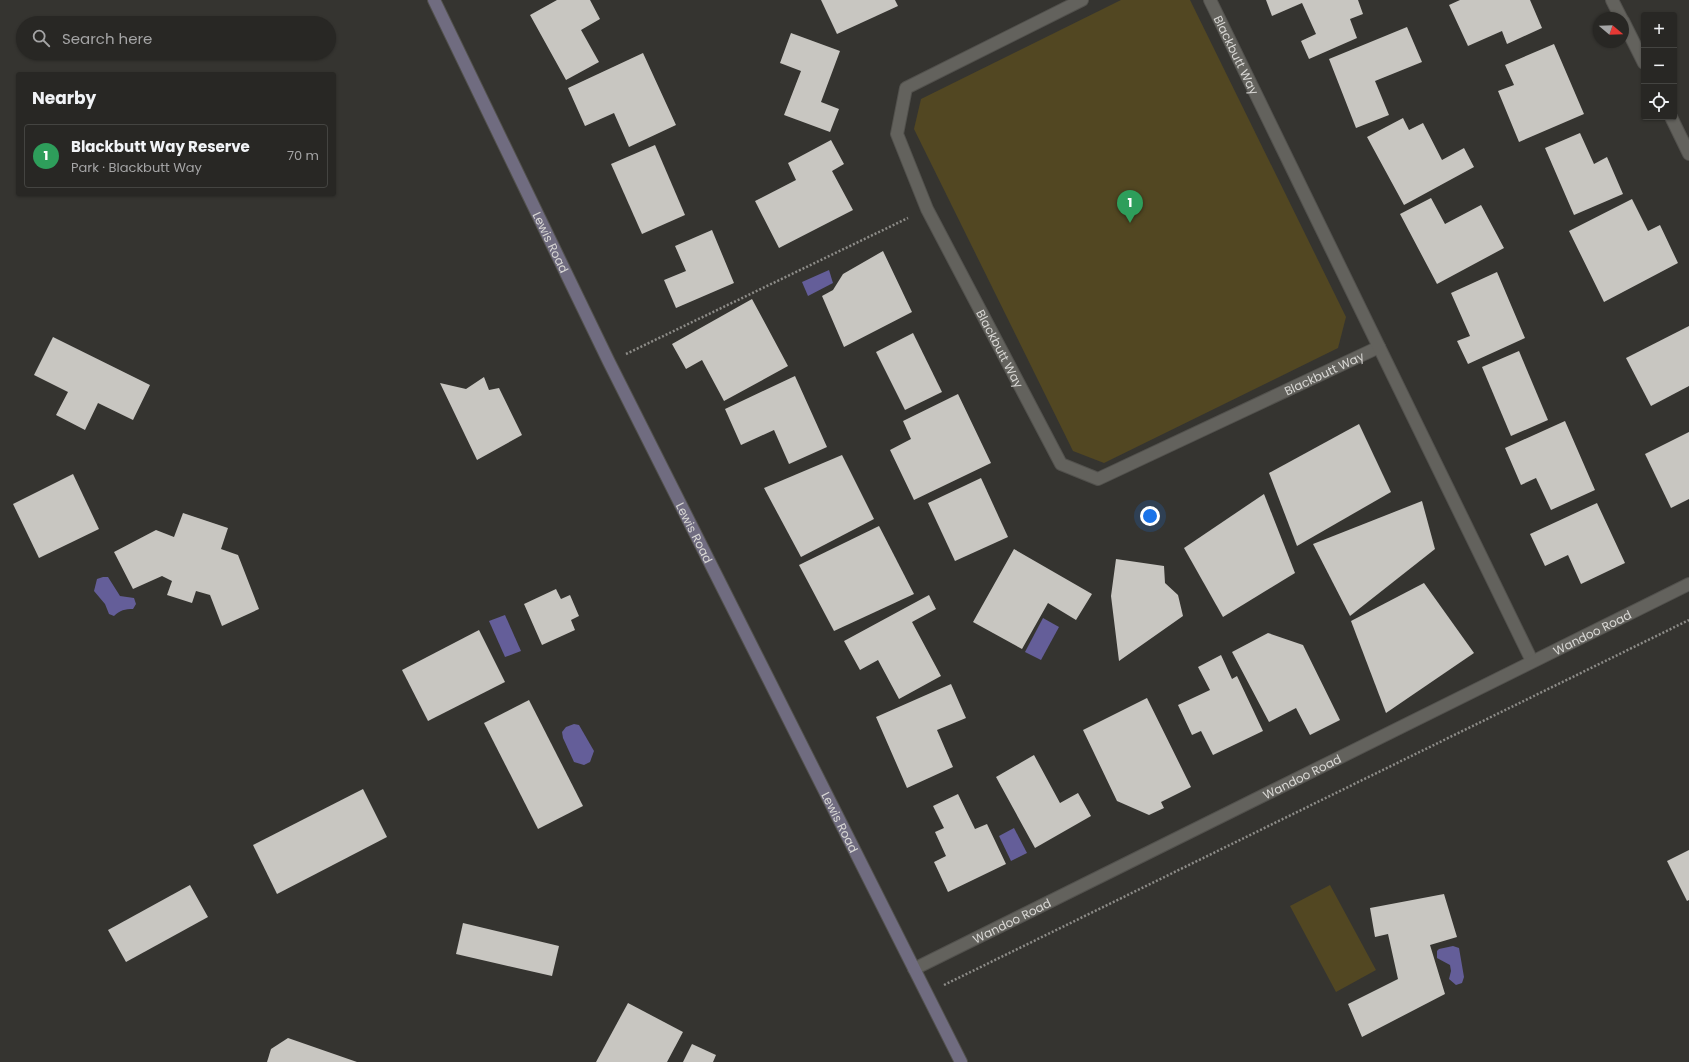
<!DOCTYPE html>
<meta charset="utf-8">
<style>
:root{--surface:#282724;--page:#302f2c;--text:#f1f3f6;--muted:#a5a5a6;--line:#444441;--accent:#b3adf9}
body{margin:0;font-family:Poppins,sans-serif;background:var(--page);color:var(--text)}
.controls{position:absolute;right:12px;top:12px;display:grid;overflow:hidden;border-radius:4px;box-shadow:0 1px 3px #0004}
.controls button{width:36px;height:36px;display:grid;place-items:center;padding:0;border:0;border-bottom:1px solid var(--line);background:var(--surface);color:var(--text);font:20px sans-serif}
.compass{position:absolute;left:1593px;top:12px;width:36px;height:36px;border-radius:50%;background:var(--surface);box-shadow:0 1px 3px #0004;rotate:109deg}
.you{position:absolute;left:1150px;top:516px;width:14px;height:14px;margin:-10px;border:3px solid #fff;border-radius:50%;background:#1a73e8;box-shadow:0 0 0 6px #1a73e833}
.badge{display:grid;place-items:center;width:26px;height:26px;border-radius:50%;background:var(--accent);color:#fff;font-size:13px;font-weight:700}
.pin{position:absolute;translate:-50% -33px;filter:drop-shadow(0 1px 2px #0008)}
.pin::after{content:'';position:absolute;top:21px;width:14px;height:12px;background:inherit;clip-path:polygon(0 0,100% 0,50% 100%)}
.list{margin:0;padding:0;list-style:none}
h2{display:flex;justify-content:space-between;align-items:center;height:52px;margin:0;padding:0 16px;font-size:17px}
h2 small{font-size:13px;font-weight:400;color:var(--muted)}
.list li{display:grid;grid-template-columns:26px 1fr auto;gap:12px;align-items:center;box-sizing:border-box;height:64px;margin:0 8px 8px;padding:0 8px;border:1px solid var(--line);border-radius:4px}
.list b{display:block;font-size:15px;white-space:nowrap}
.list p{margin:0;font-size:13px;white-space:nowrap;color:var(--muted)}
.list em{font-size:13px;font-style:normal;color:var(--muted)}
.icon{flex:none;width:22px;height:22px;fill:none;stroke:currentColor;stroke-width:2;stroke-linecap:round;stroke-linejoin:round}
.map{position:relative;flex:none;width:1689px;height:1062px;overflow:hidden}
.search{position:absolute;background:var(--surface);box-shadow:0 1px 3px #0004;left:16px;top:16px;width:320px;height:44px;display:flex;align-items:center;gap:10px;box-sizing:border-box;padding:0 14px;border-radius:22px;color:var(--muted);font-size:15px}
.panel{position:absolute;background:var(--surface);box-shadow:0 1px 3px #0004;left:16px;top:72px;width:320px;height:124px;border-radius:4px}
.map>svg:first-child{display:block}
.green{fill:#524722}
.water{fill:#645e99}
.building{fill:#c8c6c1}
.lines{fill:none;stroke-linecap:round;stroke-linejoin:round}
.street-casing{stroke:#52514d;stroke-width:14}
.secondary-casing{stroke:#52514d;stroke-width:14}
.path{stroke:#8d8c88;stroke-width:2.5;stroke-dasharray:2 2;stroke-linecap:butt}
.street{stroke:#63625d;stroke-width:12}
.secondary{stroke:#706c80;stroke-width:12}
.labels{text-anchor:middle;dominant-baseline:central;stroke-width:4;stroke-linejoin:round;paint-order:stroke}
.street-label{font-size:12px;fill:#d9d8d5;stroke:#1c1c1a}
</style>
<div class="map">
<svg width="1689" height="1062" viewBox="0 0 1689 1062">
<rect width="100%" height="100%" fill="#353430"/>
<g class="green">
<polygon points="1121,0 1190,0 1346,317 1338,348 1104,463 1073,451 914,129 921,99"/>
<polygon points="1330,885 1376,970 1336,992 1290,906"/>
</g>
<g class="water">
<polygon points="829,270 833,283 808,296 802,282"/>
<path d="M103,577H108L120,596L134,598L136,604L133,609C125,609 120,610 114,616L109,614L105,604L94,591L97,579Z"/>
<polygon points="505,615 521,651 505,657 489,621"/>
<polygon points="1043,618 1059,627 1041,660 1025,652"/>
<polygon points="574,724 579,725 594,751 590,762 584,765 574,762 563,738 562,732 566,727"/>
<polygon points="1014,828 1027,853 1011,861 999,836"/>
<polygon points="1453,946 1459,948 1464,977 1462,983 1456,985 1449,979 1451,971 1450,965 1437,958 1437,951 1439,949"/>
</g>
<g class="building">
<polygon points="557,0 590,0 600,19 581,30 599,62 566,80 530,15"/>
<polygon points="821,0 895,0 898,6 837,34"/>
<polygon points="1266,0 1358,0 1363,14 1350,19 1357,38 1309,59 1301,41 1316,34 1302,3 1272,16"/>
<polygon points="1460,0 1530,0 1542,28 1507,44 1502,31 1468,46 1449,5"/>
<polygon points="1407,27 1422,62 1375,81 1389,115 1356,128 1329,59"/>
<polygon points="791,33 840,51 821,102 839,109 830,132 784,115 801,71 780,63"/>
<polygon points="1554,44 1584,114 1519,142 1498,91 1514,85 1505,65"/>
<polygon points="643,53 676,125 629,147 614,113 585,126 568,88"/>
<polygon points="1403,118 1409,130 1423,123 1442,160 1464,148 1474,167 1404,205 1367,137"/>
<polygon points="1580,133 1594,164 1607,157 1623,194 1574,215 1545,148"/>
<polygon points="831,140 844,164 832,171 853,210 779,248 755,201 796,180 788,163"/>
<polygon points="655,145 685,215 642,234 611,164"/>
<polygon points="1431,198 1445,224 1481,205 1504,248 1437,284 1400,214"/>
<polygon points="1632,199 1648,231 1660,225 1678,263 1604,302 1569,231"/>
<polygon points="712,230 734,283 676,308 664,280 686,271 675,246"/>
<polygon points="883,251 912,312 844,347 822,296 833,290 843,274"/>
<polygon points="1497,272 1525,338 1468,364 1457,341 1470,336 1451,293"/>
<polygon points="752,299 788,366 724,401 702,360 686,369 672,344"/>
<polygon points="1689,326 1689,386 1651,406 1626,358"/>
<polygon points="913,333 942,392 905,410 876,352"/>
<polygon points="53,337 150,385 133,420 98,403 85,430 56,415 68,392 34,375"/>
<polygon points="1519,351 1548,420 1511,436 1482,367"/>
<polygon points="795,376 827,447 789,464 774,430 741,445 725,409"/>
<polygon points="484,377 489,390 499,388 522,435 477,460 440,383 466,389"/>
<polygon points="958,394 991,463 914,500 890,450 911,439 903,421"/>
<polygon points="1565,421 1595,490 1551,510 1536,478 1521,485 1505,448"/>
<polygon points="1359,424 1391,492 1297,546 1269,473"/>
<polygon points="1689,432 1689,499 1671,508 1645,454"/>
<polygon points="842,455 874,519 801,557 764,488"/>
<polygon points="73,474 99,529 39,558 13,504"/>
<polygon points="981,478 1008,537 955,561 928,503"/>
<polygon points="1264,494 1295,573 1223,617 1184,548"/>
<polygon points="1422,501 1435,549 1350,616 1313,544"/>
<polygon points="1597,503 1625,563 1581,584 1568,555 1545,566 1530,534"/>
<polygon points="183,513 228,528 221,549 238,555 259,609 222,626 210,595 196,591 192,603 167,595 172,581 162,576 133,589 114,552 156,530 174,537"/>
<polygon points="879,526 914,594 834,631 799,565"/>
<polygon points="1014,549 1092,594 1076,620 1048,603 1022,649 973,622"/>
<polygon points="1116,559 1164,566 1165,583 1178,595 1183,616 1119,661 1111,596"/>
<polygon points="1424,583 1474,653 1386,713 1351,621"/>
<polygon points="556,589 561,599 570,595 579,616 571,620 575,630 542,645 524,604"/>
<polygon points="929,595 936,609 912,622 941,676 899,699 878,660 860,670 844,641"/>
<polygon points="479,630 505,682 428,721 402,670"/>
<polygon points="1268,633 1303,645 1340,720 1310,735 1296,708 1269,722 1232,652"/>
<polygon points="1221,655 1232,679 1237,676 1263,731 1213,755 1201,731 1192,735 1178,705 1210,690 1198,667"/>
<polygon points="951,684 966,718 937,730 953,767 907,788 876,717"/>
<polygon points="1147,698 1191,787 1161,802 1164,808 1149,815 1117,801 1083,730"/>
<polygon points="529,700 583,806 538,829 484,723"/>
<polygon points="1034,755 1060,803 1078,793 1091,816 1035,848 996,777"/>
<polygon points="363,789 387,837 277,894 253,845"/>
<polygon points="958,794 975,829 987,824 1006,864 948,892 934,862 946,856 935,832 944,828 933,806"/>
<polygon points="1689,850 1689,900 1687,901 1667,861"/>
<polygon points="190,885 208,917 126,962 108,930"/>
<polygon points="1444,894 1457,937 1430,945 1445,994 1362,1037 1348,1004 1398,979 1388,934 1375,937 1370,908"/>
<polygon points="463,923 559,946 552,976 456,954"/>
<polygon points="628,1003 683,1032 667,1062 596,1062"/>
<polygon points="288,1038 357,1062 267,1062 271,1049"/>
<polygon points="692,1044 716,1055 713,1062 683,1062"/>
</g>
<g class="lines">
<g class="street-casing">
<g id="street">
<path id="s1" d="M1082,0L906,88L897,134L927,209L1061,464L1098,479L1379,347"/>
<path id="s2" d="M1210,0L1532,661"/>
<polyline points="1612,0 1621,18"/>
<polyline points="1623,21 1644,63"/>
<polyline points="1671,117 1689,154"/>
<path id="s3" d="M914,969L1689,584"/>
</g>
</g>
<g class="secondary-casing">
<g id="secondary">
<path id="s4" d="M434,0L609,362L961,1062"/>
</g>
</g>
<g class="path">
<polyline points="626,354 908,218"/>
<polyline points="944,985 1689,620"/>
</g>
<use href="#street" class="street"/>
<use href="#secondary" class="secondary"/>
</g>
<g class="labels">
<g class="street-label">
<text stroke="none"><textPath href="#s2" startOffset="61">Blackbutt Way</textPath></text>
<text stroke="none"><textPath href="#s4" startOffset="269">Lewis Road</textPath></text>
<text stroke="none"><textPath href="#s1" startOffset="482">Blackbutt Way</textPath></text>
<text stroke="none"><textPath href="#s1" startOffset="902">Blackbutt Way</textPath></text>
<text stroke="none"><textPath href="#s4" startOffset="593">Lewis Road</textPath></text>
<text stroke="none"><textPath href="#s3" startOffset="757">Wandoo Road</textPath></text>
<text stroke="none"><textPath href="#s3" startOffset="433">Wandoo Road</textPath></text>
<text stroke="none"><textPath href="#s4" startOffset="917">Lewis Road</textPath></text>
<text stroke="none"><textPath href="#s3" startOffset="109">Wandoo Road</textPath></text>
</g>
</g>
</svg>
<div class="controls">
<button>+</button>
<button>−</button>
<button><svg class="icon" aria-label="locate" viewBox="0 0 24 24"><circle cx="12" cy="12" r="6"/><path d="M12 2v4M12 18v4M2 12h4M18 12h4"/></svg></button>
</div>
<svg class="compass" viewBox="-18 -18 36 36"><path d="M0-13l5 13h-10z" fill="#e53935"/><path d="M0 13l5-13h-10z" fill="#a5a5a6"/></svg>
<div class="you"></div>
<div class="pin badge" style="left:1130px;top:223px;background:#2e9e5b">1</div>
<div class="search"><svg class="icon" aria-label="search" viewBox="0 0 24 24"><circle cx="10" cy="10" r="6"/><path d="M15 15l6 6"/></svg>Search here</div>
<section class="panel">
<h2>Nearby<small></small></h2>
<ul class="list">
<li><span class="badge" style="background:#2e9e5b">1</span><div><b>Blackbutt Way Reserve</b><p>Park · Blackbutt Way</p></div><em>70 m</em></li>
</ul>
</section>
</div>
